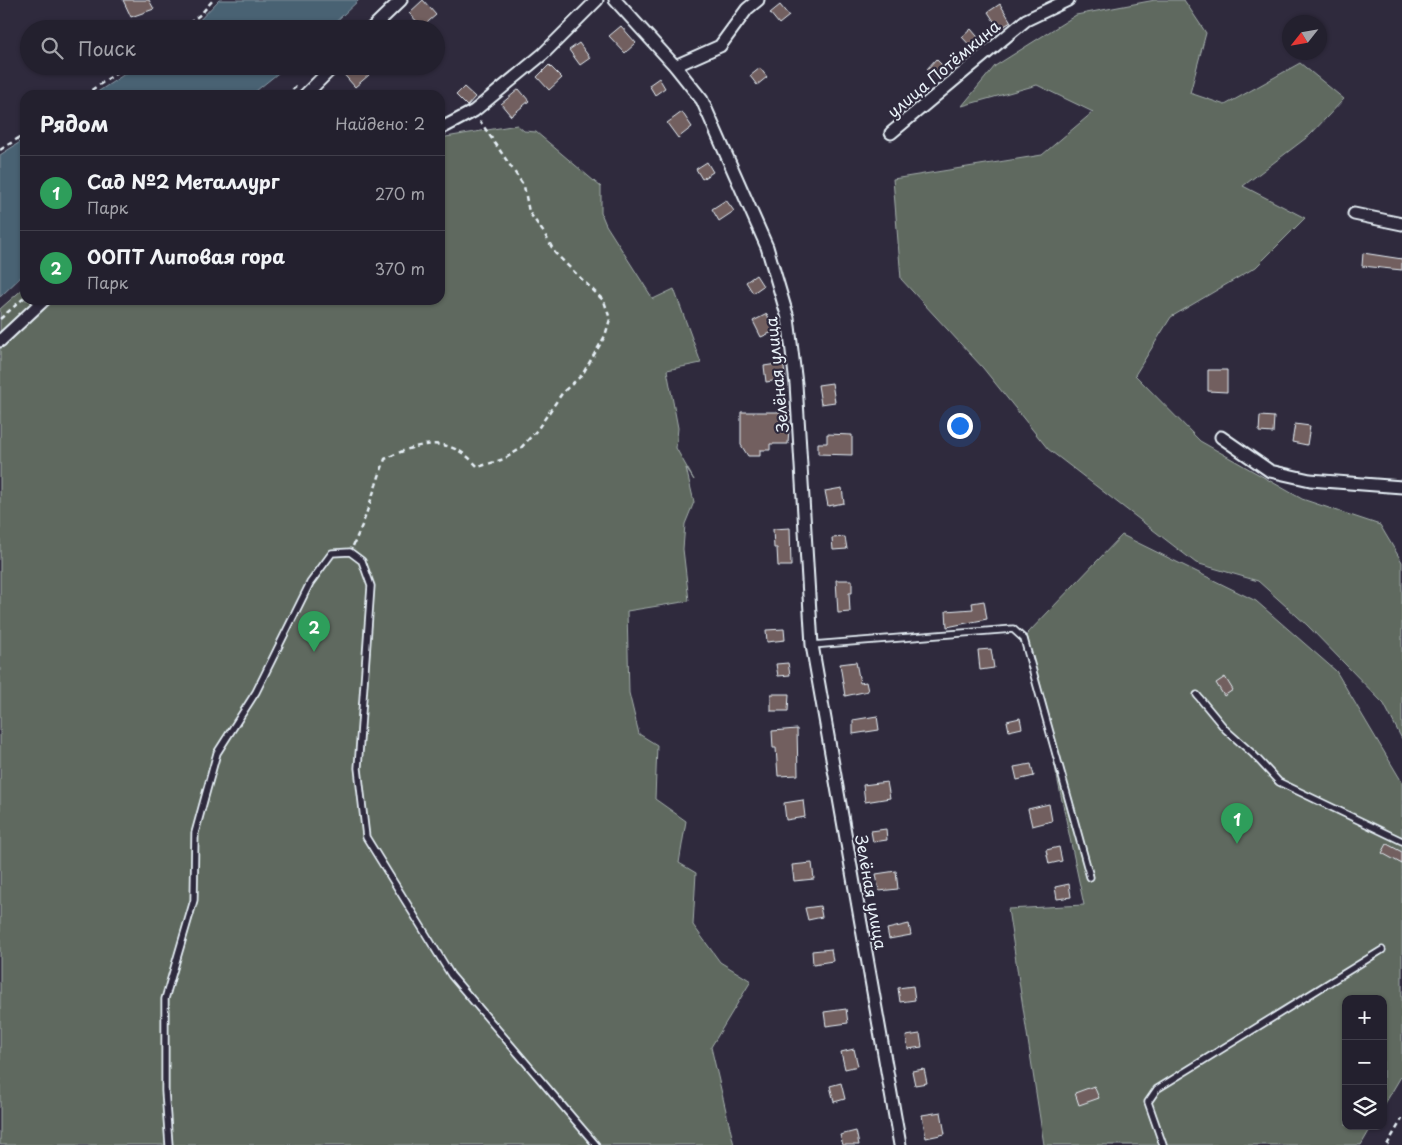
<!DOCTYPE html>
<html lang="ru">
<meta charset="utf-8">
<style>
:root{--surface:#23202e;--page:#2b2836;--text:#f1f3f6;--muted:#a3a3aa;--line:#403e4a;--accent:#0b8043}
body{margin:0;font-family:"Playpen Sans",sans-serif;background:var(--page);color:var(--text)}
.controls{position:absolute;right:15px;bottom:15px;display:grid;overflow:hidden;border-radius:10px;box-shadow:0 1px 4px #0004}
.controls button{width:45px;height:45px;display:grid;place-items:center;padding:0;border:0;border-bottom:1px solid var(--line);background:var(--surface);color:var(--text);font:25px sans-serif}
.compass{position:absolute;left:1282px;top:15px;width:45px;height:45px;border-radius:50%;background:var(--surface);box-shadow:0 1px 4px #0004;rotate:239deg}
.you{position:absolute;left:959px;top:425px;width:18px;height:18px;margin:-12px;border:4px solid #fff;border-radius:50%;background:#1a73e8;box-shadow:0 0 0 8px #1a73e833}
.badge{display:grid;place-items:center;width:32px;height:32px;border-radius:50%;background:var(--accent);color:#fff;font-size:16px;font-weight:700}
.pin{position:absolute;translate:-50% -41px;filter:drop-shadow(0 1px 2px #0008)}
.pin::after{content:'';position:absolute;top:26px;width:18px;height:15px;background:inherit;clip-path:polygon(0 0,100% 0,50% 100%)}
.list{margin:0;padding:0;list-style:none}
h2{display:flex;justify-content:space-between;align-items:center;height:65px;margin:0;padding:0 20px;font-size:21px}
h2 small{font-size:16px;font-weight:400;color:var(--muted)}
.list li{display:grid;grid-template-columns:32px 1fr auto;gap:15px;align-items:center;box-sizing:border-box;height:75px;padding:0 20px;border-top:1px solid var(--line)}
.list b{display:block;font-size:19px;white-space:nowrap}
.list p{margin:0;font-size:16px;white-space:nowrap;color:var(--muted)}
.list em{font-size:16px;font-style:normal;color:var(--muted)}
.icon{flex:none;width:28px;height:28px;fill:none;stroke:currentColor;stroke-width:2;stroke-linecap:round;stroke-linejoin:round}
.map{position:relative;flex:none;width:1402px;height:1145px;overflow:hidden}
.search{position:absolute;background:var(--surface);box-shadow:0 1px 4px #0004;left:20px;top:20px;width:425px;height:55px;display:flex;align-items:center;gap:12px;box-sizing:border-box;padding:0 18px;border-radius:28px;color:var(--muted);font-size:19px}
.panel{position:absolute;background:var(--surface);box-shadow:0 1px 4px #0004;left:20px;top:90px;width:425px;height:215px;border-radius:15px}
.map>svg:first-child{display:block}
.green{fill:#5e695e;stroke:#a3adab}
.water{fill:#496273;stroke:#899ba8}
.building{fill:#725f5e;stroke:#e8f1f8}
.lines{fill:none;stroke-linecap:round;stroke-linejoin:round}
.lane-casing{stroke:#e8f1f8;stroke-width:9}
.street-casing{stroke:#e8f1f8;stroke-width:15}
.path{stroke:#e8f1f8;stroke-width:2.5;stroke-dasharray:5 4;stroke-linecap:butt}
.lane{stroke:#2f2a3d;stroke-width:5.5}
.street{stroke:#2f2a3d;stroke-width:11}
.labels{text-anchor:middle;dominant-baseline:central;stroke-width:4.5;stroke-linejoin:round;paint-order:stroke}
.street-label{font-size:16px;fill:#e8f1f8;stroke:#2f2a3d}
</style>
<div class="map">
<svg width="1402" height="1145" viewBox="0 0 1402 1145">
<rect width="100%" height="100%" fill="#2f2a3d"/>
<filter id="ink" filterUnits="userSpaceOnUse"><feTurbulence type="fractalNoise" baseFrequency=".02" numOctaves="2"/><feDisplacementMap in="SourceGraphic" scale="10" xChannelSelector="R" yChannelSelector="G"/><feConvolveMatrix kernelMatrix="1 2 1 2 8 2 1 2 1" color-interpolation-filters="sRGB"/></filter>
<g filter="url(#ink)">
<g class="green">
<polygon points="1155,0 1184,0 1206,33 1190,93 1225,105 1300,63 1344,99 1310,135 1243,186 1305,218 1256,267 1171,317 1135,375 1200,441 1302,499 1380,525 1402,562 1402,739 1384,704 1307,625 1258,581 1196,563 1048,449 983,368 901,279 893,179 1042,155 1093,112 1037,85 962,106 995,66 1076,15"/>
<polygon points="517,125 524,131 536,132 601,187 601,213 606,225 653,299 674,289 701,363 667,370 678,428 676,448 694,480 686,468 694,502 685,524 683,549 689,601 627,611 629,693 639,734 657,745 655,799 686,821 679,863 696,873 693,925 720,962 751,981 711,1047 734,1145 0,1145 0,309 25,287 25,300 440,300 440,138"/>
<polygon points="1122,535 1256,601 1336,671 1402,782 1402,1075 1383,1107 1383,999 1346,999 1346,1126 1372,1126 1361,1145 1044,1145 1008,909 1084,905 1027,634"/>
</g>
<g class="water">
<polygon points="219,0 359,0 328,29 191,29"/>
<polygon points="137,66 287,66 251,95 93,95"/>
<polygon points="25,139 25,273 0,297 0,155"/>
</g>
<g class="building">
<polygon points="123,0 149,0 154,9 131,17"/>
<polygon points="423,0 436,15 422,27 409,13"/>
<polygon points="1000,4 1011,22 999,29 988,12"/>
<polygon points="780,5 789,16 779,24 770,13"/>
<polygon points="621,26 636,43 625,53 609,36"/>
<polygon points="971,29 982,42 974,50 962,37"/>
<polygon points="579,43 590,58 580,65 569,50"/>
<polygon points="936,59 947,70 938,80 927,69"/>
<polygon points="549,65 562,78 549,90 537,77"/>
<polygon points="341,66 362,67 369,75 355,87 340,70"/>
<polygon points="760,68 767,77 757,85 750,76"/>
<polygon points="659,78 665,88 655,95 649,85"/>
<polygon points="464,87 475,97 467,106 456,95"/>
<polygon points="519,89 529,101 511,116 501,104"/>
<polygon points="682,112 692,127 678,138 667,123"/>
<polygon points="707,162 713,172 702,179 696,169"/>
<polygon points="726,200 734,211 719,221 712,209"/>
<polygon points="1363,253 1402,259 1402,270 1362,266"/>
<polygon points="756,275 763,286 753,293 746,282"/>
<polygon points="767,314 775,331 761,337 753,321"/>
<polygon points="783,363 786,379 766,382 764,366"/>
<polygon points="1208,370 1227,370 1227,392 1208,391"/>
<polygon points="832,383 835,402 821,404 818,385"/>
<polygon points="741,412 790,412 788,444 770,444 770,450 760,450 760,456 748,456 741,445"/>
<polygon points="1260,416 1274,417 1273,433 1259,432"/>
<polygon points="1295,424 1310,426 1307,445 1292,442"/>
<polygon points="827,434 852,435 852,455 818,454 818,443 827,443"/>
<polygon points="842,488 844,503 828,506 825,491"/>
<polygon points="790,528 791,566 778,566 777,548 774,548 773,529"/>
<polygon points="845,537 847,549 833,550 832,538"/>
<polygon points="836,580 852,580 852,593 849,593 850,612 838,613"/>
<polygon points="984,601 987,619 947,627 946,611 973,609 972,603"/>
<polygon points="784,629 785,640 767,642 766,630"/>
<polygon points="991,649 994,668 980,670 978,650"/>
<polygon points="856,662 860,683 866,682 868,691 845,696 840,664"/>
<polygon points="788,663 790,675 778,676 776,664"/>
<polygon points="1225,677 1233,690 1224,696 1216,683"/>
<polygon points="771,694 789,694 788,711 771,711"/>
<polygon points="877,716 879,730 853,734 853,720"/>
<polygon points="1020,718 1022,728 1009,731 1007,721"/>
<polygon points="797,729 798,775 778,776 776,748 773,748 772,731"/>
<polygon points="1031,764 1034,776 1017,780 1014,767"/>
<polygon points="887,782 890,798 865,802 863,785"/>
<polygon points="803,800 805,817 786,820 784,803"/>
<polygon points="1049,804 1052,821 1032,826 1028,809"/>
<polygon points="886,829 887,840 873,842 871,831"/>
<polygon points="1387,844 1402,852 1402,864 1382,853"/>
<polygon points="1059,847 1062,861 1049,864 1046,850"/>
<polygon points="812,863 814,879 794,881 792,865"/>
<polygon points="896,871 898,889 879,891 876,874"/>
<polygon points="1069,884 1071,897 1057,899 1055,887"/>
<polygon points="820,906 822,917 808,920 805,908"/>
<polygon points="909,924 911,935 889,939 887,929"/>
<polygon points="831,949 833,961 813,964 812,951"/>
<polygon points="913,986 915,1000 900,1002 898,988"/>
<polygon points="846,1009 848,1023 826,1026 824,1012"/>
<polygon points="920,1034 922,1047 908,1049 906,1036"/>
<polygon points="854,1049 858,1066 845,1069 841,1052"/>
<polygon points="924,1069 927,1083 915,1085 912,1071"/>
<polygon points="841,1083 845,1099 834,1102 830,1086"/>
<polygon points="1094,1086 1099,1098 1079,1105 1075,1093"/>
<polygon points="941,1112 945,1134 926,1138 922,1115"/>
<polygon points="856,1131 859,1145 843,1145 840,1135"/>
</g>
<g class="lines">
<g class="lane-casing">
<g id="lane">
<polyline points="812,645 1013,629 1024,639 1090,877"/>
<polyline points="1197,695 1226,730 1253,754 1279,782 1402,841"/>
<polyline points="169,1145 165,1091 165,999 194,900 195,833 217,753 256,692 310,583 332,553 350,552 362,561 371,586 358,768 366,837 451,975 596,1145"/>
<polyline points="1163,1145 1148,1102 1157,1089 1382,950"/>
</g>
</g>
<g class="street-casing">
<g id="street">
<polyline points="615,0 675,66 702,100 767,247 788,318 796,384 812,645 900,1145"/>
<polyline points="371,29 401,0"/>
<polyline points="675,66 720,46 747,9 758,0"/>
<polyline points="305,95 334,66"/>
<polyline points="440,129 474,111 543,54 597,0"/>
<polyline points="891,133 1026,20 1068,0"/>
<polyline points="1354,214 1402,224"/>
<polyline points="0,341 44,300"/>
<polyline points="1221,437 1270,471 1310,480 1402,487"/>
</g>
</g>
<g class="path">
<polyline points="182,29 201,14 213,0"/>
<polyline points="84,95 127,66"/>
<polyline points="285,95 296,87"/>
<polyline points="0,150 25,134"/>
<polyline points="0,319 25,297"/>
<path d="M353,546L363,523L385,459C420,442 449,434 478,467L504,459L520,449L537,430L563,392L582,375L605,336L610,319L604,301L555,253L544,233L529,212L524,186L480,121"/>
<polyline points="1387,1145 1402,1119"/>
</g>
<use href="#lane" class="lane"/>
<use href="#street" class="street"/>
</g>
</g>
<g class="labels">
<g class="street-label">
<text transform="translate(943 68) rotate(-40)">улица Потёмкина</text>
<text transform="translate(776 375) rotate(-96)">Зелёная улица</text>
<text transform="translate(872 892) rotate(80)">Зелёная улица</text>
</g>
</g>
</svg>
<div class="controls">
<button>+</button>
<button>−</button>
<button><svg class="icon" aria-label="layers" viewBox="0 0 24 24"><path d="M12 4l9 5-9 5-9-5zM3 14l9 5 9-5"/></svg></button>
</div>
<svg class="compass" viewBox="-18 -18 36 36"><path d="M0-13l5 13h-10z" fill="#e53935"/><path d="M0 13l5-13h-10z" fill="#a3a3aa"/></svg>
<div class="you"></div>
<div class="pin badge" style="left:1237px;top:844px;background:#2e9e5b">1</div>
<div class="pin badge" style="left:314px;top:652px;background:#2e9e5b">2</div>
<div class="search"><svg class="icon" aria-label="search" viewBox="0 0 24 24"><circle cx="10" cy="10" r="6"/><path d="M15 15l6 6"/></svg>Поиск</div>
<section class="panel">
<h2>Рядом<small>Найдено: 2</small></h2>
<ul class="list">
<li><span class="badge" style="background:#2e9e5b">1</span><div><b>Сад №2 Металлург</b><p>Парк</p></div><em>270 m</em></li>
<li><span class="badge" style="background:#2e9e5b">2</span><div><b>ООПТ Липовая гора</b><p>Парк</p></div><em>370 m</em></li>
</ul>
</section>
</div>
